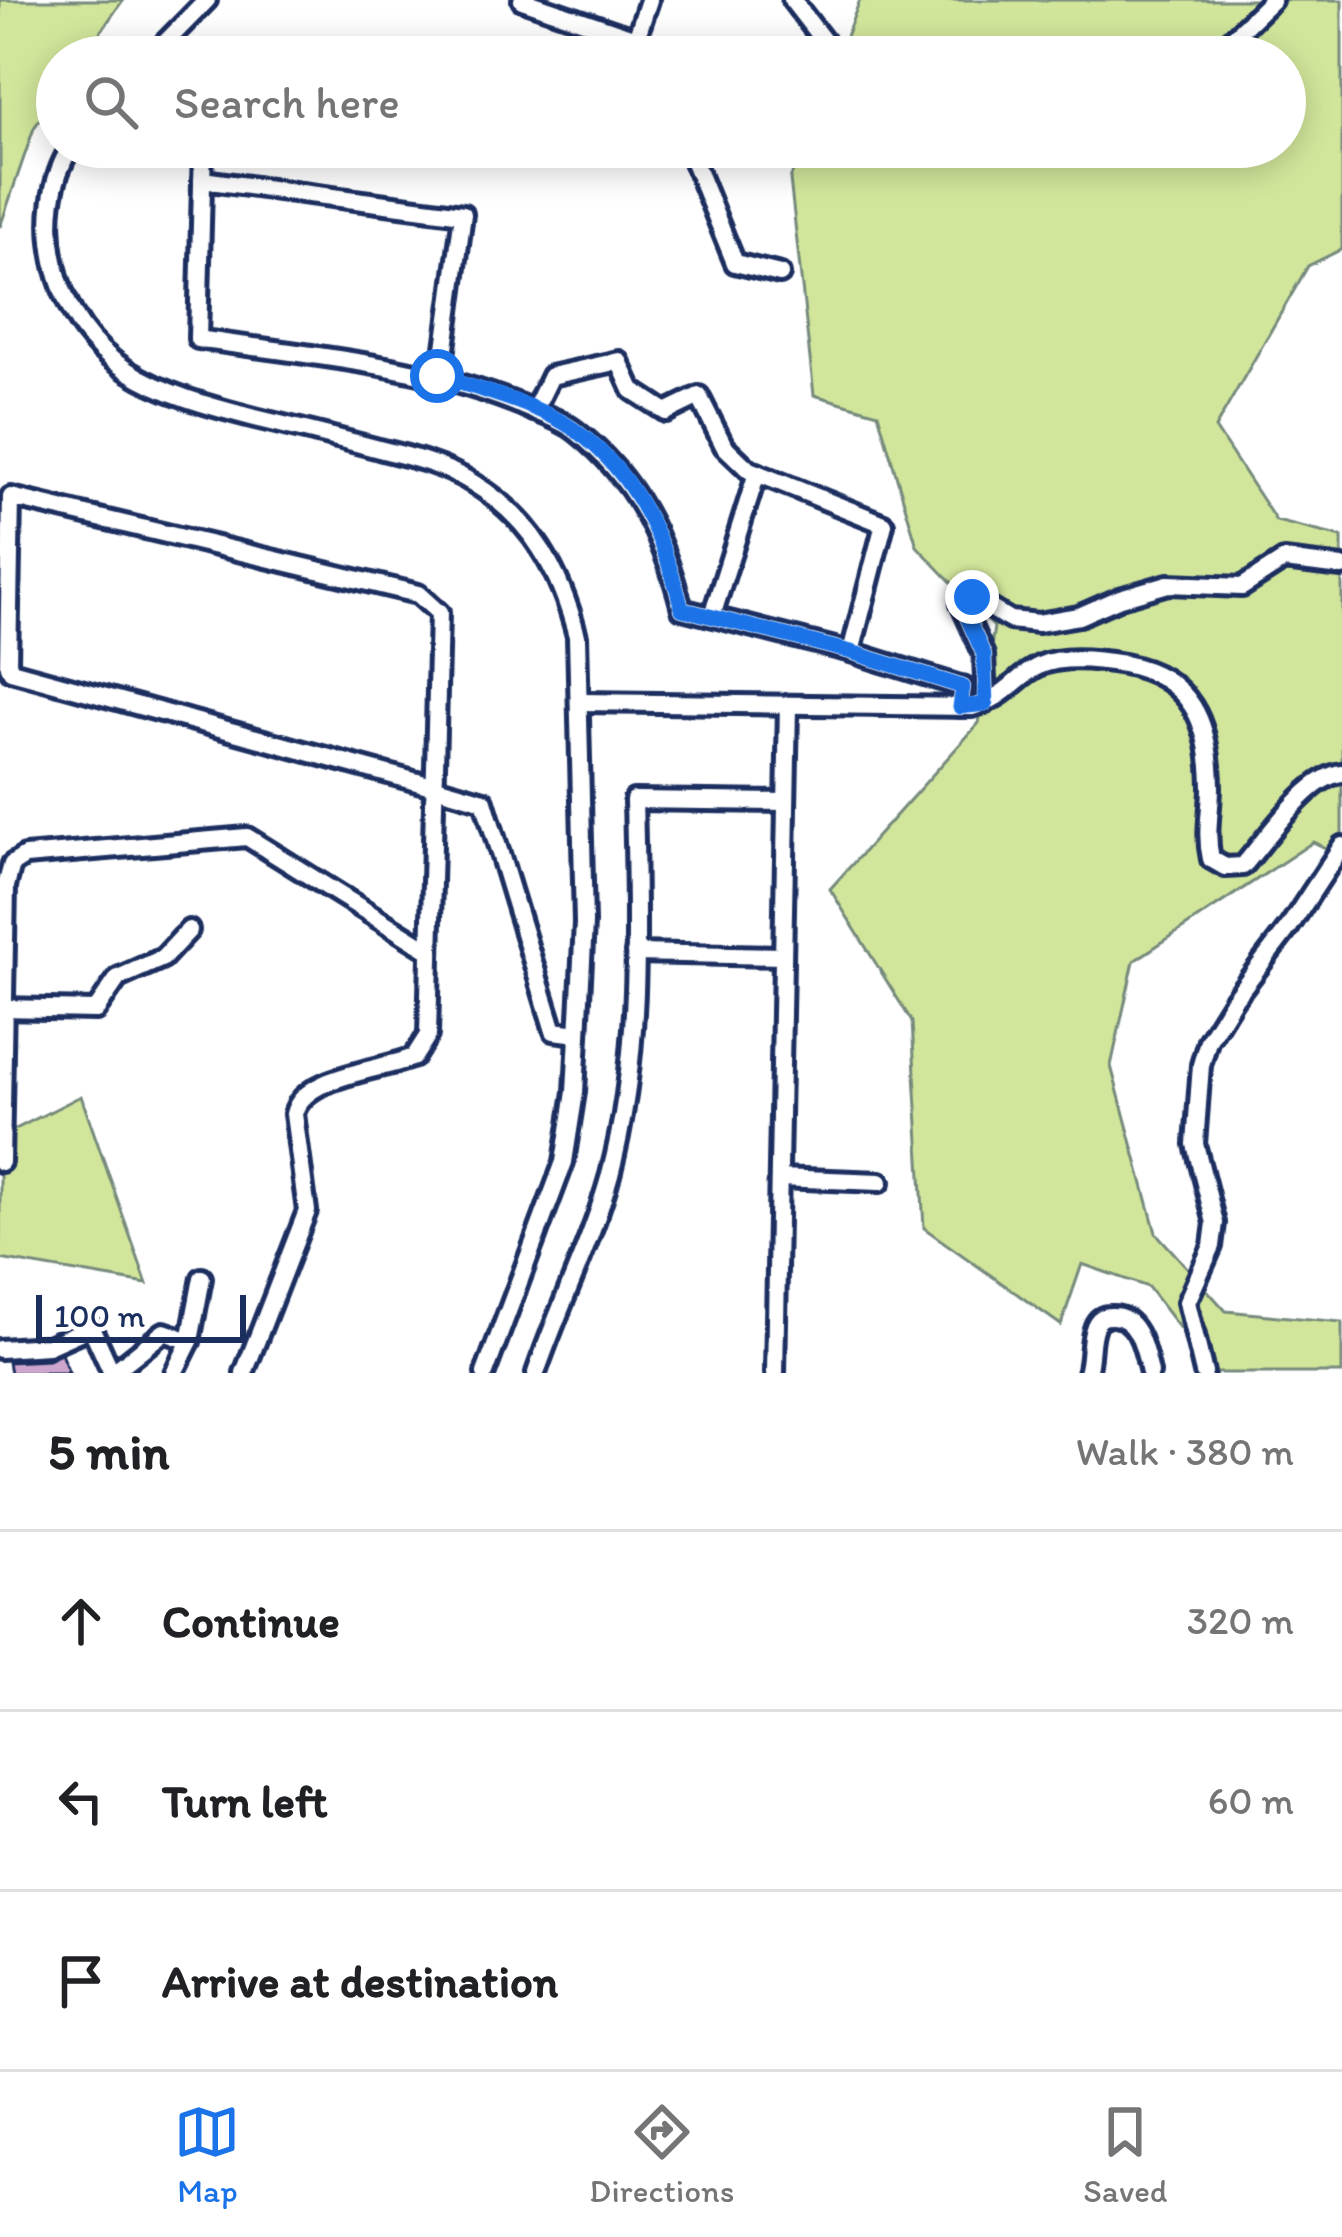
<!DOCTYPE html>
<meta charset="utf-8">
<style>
:root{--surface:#fff;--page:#f2f2f2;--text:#202124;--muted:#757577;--line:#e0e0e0;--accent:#1a73e8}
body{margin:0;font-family:Itim,sans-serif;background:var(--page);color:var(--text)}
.scale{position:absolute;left:36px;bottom:30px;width:210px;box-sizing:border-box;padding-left:12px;border:6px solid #1b2f5e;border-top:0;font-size:33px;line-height:42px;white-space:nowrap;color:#1b2f5e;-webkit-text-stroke:9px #fff;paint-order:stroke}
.stop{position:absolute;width:36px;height:36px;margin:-27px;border:9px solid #1a73e8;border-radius:50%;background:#fff}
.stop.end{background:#1a73e8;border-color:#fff;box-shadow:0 3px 12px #0008}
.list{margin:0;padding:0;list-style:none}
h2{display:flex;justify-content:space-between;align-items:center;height:156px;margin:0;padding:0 48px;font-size:51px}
h2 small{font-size:39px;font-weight:400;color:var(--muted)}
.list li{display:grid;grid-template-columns:78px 1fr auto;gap:36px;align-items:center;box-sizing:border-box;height:180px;padding:0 48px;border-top:3px solid var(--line)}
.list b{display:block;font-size:45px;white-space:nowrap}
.list em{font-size:39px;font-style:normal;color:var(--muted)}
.icon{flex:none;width:66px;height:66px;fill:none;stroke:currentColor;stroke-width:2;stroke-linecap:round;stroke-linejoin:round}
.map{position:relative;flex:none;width:1342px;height:1373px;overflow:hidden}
.search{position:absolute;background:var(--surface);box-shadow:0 6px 30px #0003;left:36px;right:36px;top:36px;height:132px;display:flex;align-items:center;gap:30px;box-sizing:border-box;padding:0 42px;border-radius:66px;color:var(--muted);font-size:45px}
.sheet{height:696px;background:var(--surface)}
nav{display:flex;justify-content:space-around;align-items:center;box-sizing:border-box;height:168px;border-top:3px solid var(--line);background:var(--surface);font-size:33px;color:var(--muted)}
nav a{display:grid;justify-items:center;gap:6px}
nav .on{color:var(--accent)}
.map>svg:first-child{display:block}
.green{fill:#d2e69b;stroke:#768a7c;stroke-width:3}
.building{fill:#cea6cd;stroke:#1b2f5e;stroke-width:3}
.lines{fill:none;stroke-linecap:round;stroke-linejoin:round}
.minor-casing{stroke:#1b2f5e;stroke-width:26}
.minor{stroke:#fff;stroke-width:16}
.route{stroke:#1a73e8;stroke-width:15}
</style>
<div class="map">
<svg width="1342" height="1373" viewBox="0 0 1342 1373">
<rect width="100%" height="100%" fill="#fff"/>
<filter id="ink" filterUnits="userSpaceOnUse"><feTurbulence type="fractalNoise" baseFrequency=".00833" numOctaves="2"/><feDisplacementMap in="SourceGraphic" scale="24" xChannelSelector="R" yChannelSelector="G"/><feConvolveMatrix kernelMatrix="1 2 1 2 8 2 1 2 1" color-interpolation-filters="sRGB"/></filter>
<g filter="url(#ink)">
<g class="green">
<polygon points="0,0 123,0 83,57 57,57 57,95 34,128 0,227"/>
<polygon points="860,0 1342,0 1342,249 1308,266 1215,428 1276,521 1342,537 1342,856 1313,842 1134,961 1111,1066 1156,1233 1226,1311 1342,1322 1342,1373 1214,1373 1148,1287 1082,1264 1061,1325 924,1228 912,1022 830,889 979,723 994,627 917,546 878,413 814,395 790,179 803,147 1285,147 1285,57 838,57"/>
<polygon points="81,1096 147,1284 0,1259 0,1137"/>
</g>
<polygon class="building" points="61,1354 69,1373 10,1373 8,1362 48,1360"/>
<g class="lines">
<g class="minor-casing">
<g id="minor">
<polyline points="522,0 636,39 647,46 651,57"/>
<polyline points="792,0 836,57"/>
<polyline points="636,39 649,0"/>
<polyline points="151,57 207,0"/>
<polyline points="1213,57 1272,0"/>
<path d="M71,147C50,179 46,224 54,261C77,369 161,394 255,418C297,428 338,438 379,449C412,457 444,465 473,483C532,519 560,571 577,636L584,923L575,1092L564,1162L485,1373"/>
<path d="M203,147L198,339C309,356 425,364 528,408C544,415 564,421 577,432C635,478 664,538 682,609L851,652L963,687L960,707"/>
<polyline points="688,147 735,263 780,274"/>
<polyline points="202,180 463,214 441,378"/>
<polyline points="534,411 551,376 619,361 632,390 666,412 699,396 724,446 749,470 884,524 851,652"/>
<polyline points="712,616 757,473"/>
<path d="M580,702L972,707C1009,697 1015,676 1041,665C1064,655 1101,660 1124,664C1191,677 1210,722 1211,786C1211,812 1205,833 1211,859L1225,867L1243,866C1266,840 1308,776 1342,773"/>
<polyline points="986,703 984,655 961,604 964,596 972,597 1010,620 1038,623 1079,616 1120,598 1168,584 1242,587 1284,560 1342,567"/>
<polyline points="635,953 783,956"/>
<polyline points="0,1008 96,1010 118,978 163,958 189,930"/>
<polyline points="1,1162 6,886 12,864 25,856 247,837 430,951"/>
<polyline points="779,1178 880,1182"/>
<polyline points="190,1341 202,1278"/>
<polyline points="0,1349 48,1346 91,1327 112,1373"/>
<polyline points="112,1373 164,1332 190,1341 174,1373"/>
<path d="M244,1373L307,1211L294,1114C303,1075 380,1071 414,1057L428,1035L439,613L418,594L11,497L8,663L11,671L432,786L484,801L554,1031L578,1034"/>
<path d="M536,1373C559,1306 591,1243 610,1175C642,1055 637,923 634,800L786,802"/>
<polyline points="775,1373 788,705"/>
<path d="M1087,1373C1092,1358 1089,1340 1095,1326C1098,1319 1102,1316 1110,1316C1139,1314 1145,1352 1150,1373"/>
<polyline points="1204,1373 1187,1302 1212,1246 1215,1223 1195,1144 1201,1065 1208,1041 1234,999 1289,927 1342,846"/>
</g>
</g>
<use href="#minor" class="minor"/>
</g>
</g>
<g class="lines" filter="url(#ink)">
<path class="route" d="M437,376C476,388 542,406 575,430C635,472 665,540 682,609L851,652L963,687L960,707L986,704L984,655L961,604L964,596L972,597"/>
</g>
</svg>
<div class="scale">100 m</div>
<div class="stop" style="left:437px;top:376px"></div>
<div class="stop end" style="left:972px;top:597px"></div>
<div class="search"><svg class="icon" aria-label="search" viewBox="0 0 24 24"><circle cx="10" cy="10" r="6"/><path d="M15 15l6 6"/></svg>Search here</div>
</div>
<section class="sheet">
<h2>5 min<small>Walk · 380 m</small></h2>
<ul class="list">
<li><svg class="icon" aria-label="ahead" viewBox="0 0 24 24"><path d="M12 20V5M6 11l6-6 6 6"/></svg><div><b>Continue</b></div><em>320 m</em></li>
<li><svg class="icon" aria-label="left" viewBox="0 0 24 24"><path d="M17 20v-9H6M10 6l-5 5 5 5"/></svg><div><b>Turn left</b></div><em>60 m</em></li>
<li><svg class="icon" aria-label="arrive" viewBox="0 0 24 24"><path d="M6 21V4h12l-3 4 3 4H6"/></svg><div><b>Arrive at destination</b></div></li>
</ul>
</section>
<nav>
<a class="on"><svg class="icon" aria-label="map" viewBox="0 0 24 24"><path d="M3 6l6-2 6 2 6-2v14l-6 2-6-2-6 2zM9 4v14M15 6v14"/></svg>Map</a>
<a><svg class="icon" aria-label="directions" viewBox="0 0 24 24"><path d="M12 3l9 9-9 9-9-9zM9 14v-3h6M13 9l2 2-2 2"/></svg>Directions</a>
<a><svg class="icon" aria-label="saved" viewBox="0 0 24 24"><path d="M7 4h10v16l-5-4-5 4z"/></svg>Saved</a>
</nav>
